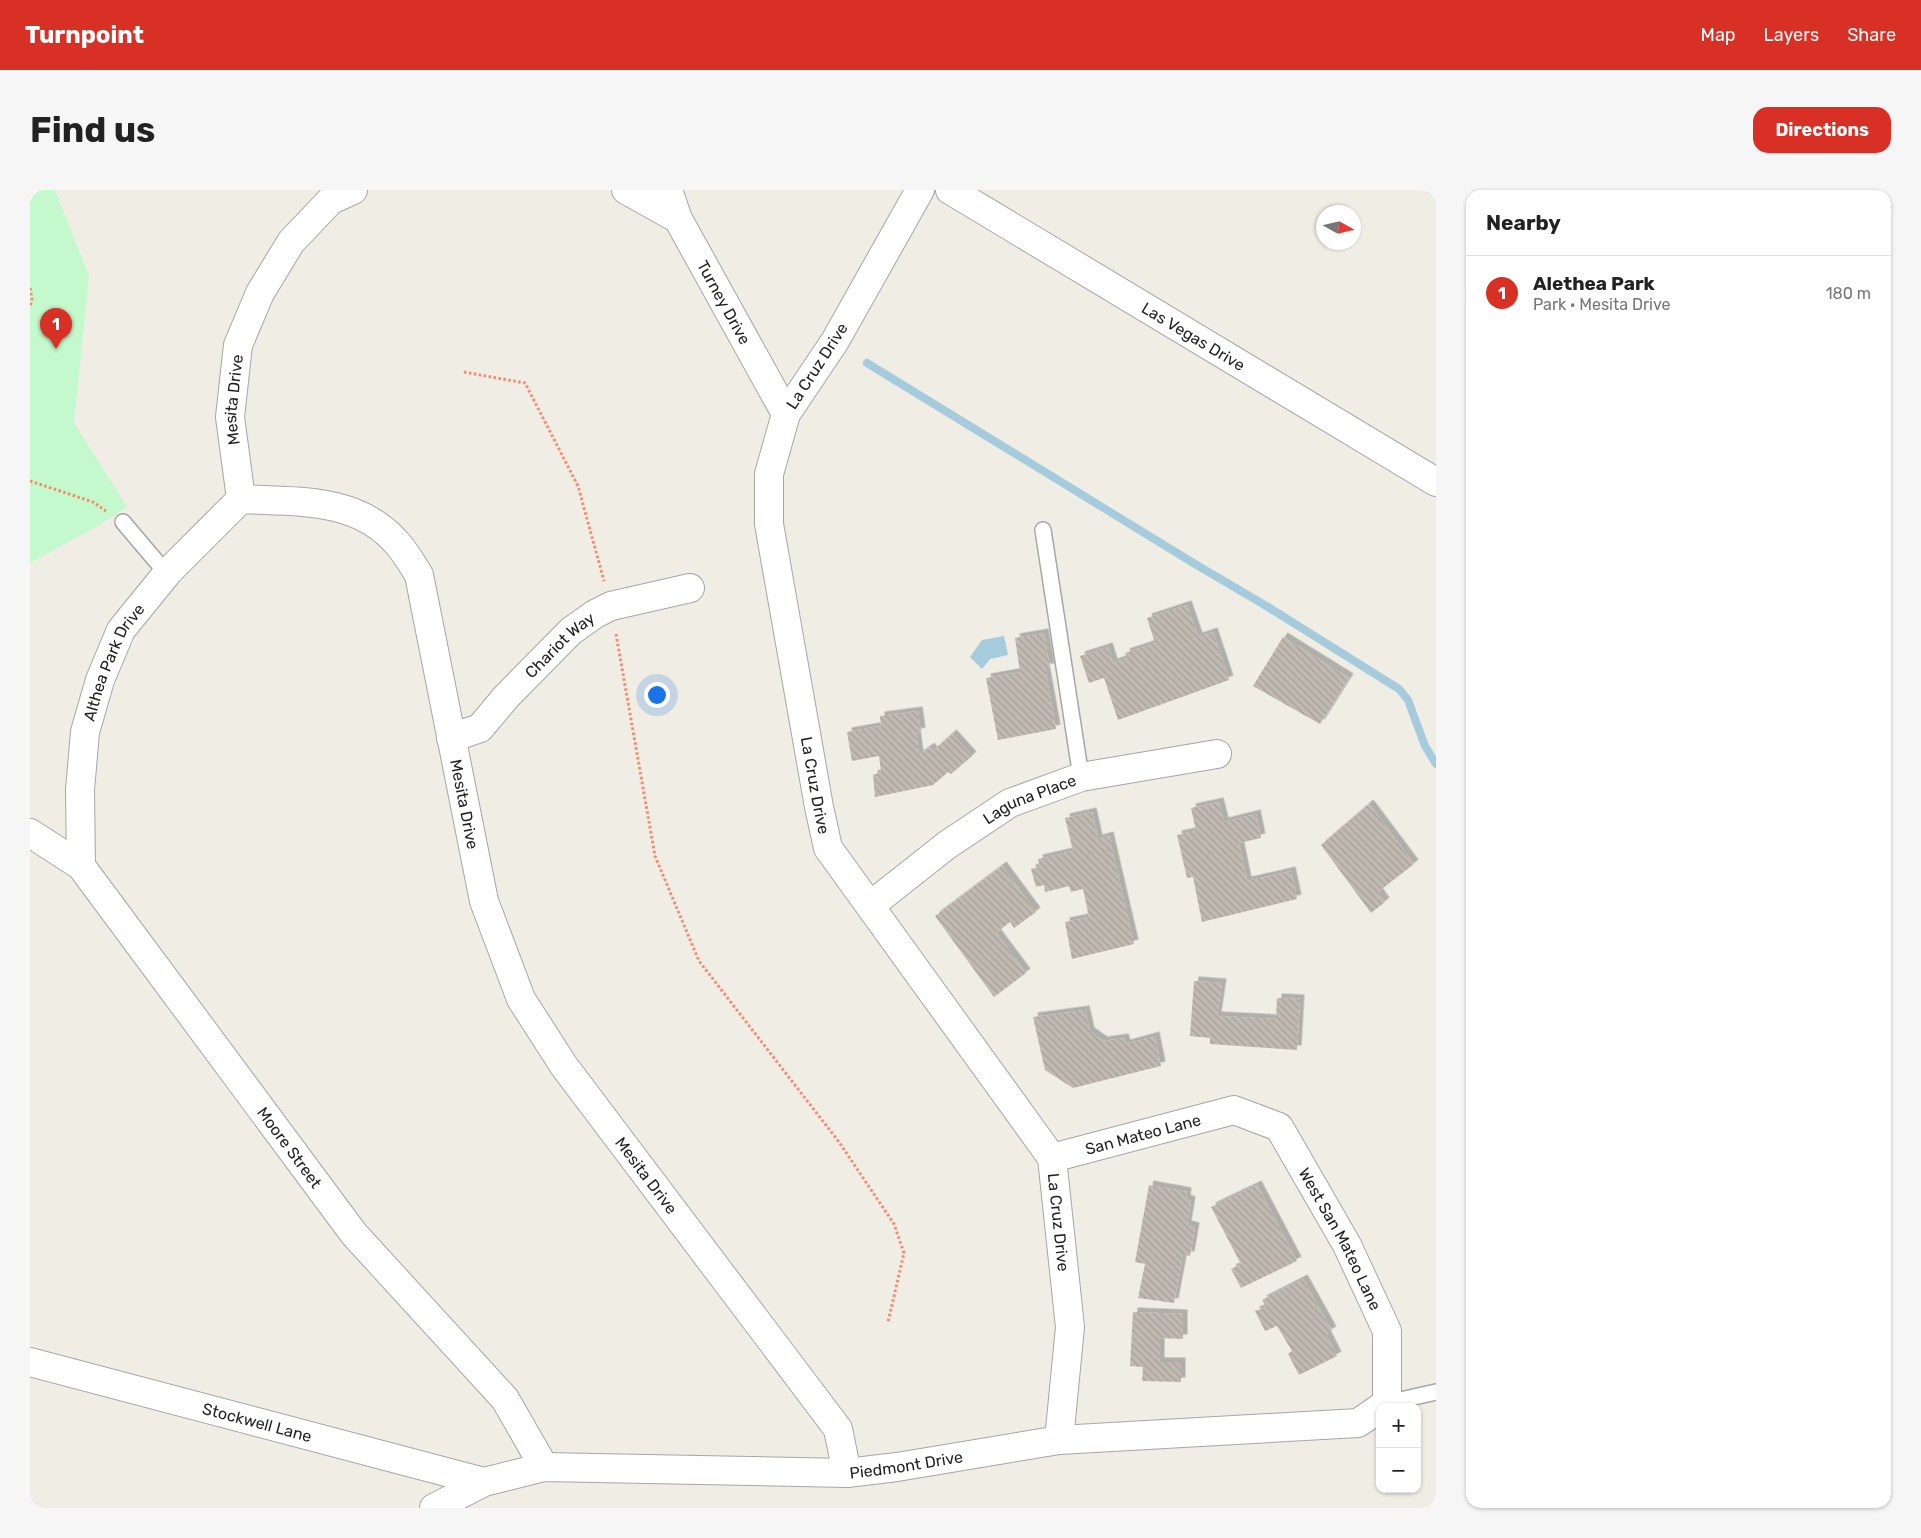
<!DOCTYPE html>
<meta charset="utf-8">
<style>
:root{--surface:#fff;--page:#f6f6f6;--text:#222;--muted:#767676;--line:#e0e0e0;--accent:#d93025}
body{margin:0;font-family:Rubik,sans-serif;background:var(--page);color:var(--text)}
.controls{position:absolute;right:15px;bottom:15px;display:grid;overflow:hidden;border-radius:10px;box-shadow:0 1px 4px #0004}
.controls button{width:45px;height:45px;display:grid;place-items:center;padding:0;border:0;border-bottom:1px solid var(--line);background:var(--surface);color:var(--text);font:25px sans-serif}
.compass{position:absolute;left:1286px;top:15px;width:45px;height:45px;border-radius:50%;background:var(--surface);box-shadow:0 1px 4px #0004;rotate:98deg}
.you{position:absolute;left:626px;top:504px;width:18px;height:18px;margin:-12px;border:4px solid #fff;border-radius:50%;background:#1a73e8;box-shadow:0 0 0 8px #1a73e833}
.badge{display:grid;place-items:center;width:32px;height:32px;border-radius:50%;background:var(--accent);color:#fff;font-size:16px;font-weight:700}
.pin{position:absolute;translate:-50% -41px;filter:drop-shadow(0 1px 2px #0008)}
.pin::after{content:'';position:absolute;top:26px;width:18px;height:15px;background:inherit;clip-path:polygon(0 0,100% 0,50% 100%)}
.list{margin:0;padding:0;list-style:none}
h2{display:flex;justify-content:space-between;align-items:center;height:65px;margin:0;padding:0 20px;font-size:21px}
h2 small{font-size:16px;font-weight:400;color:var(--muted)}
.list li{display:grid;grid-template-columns:32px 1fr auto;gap:15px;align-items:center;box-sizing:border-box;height:75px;padding:0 20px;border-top:1px solid var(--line)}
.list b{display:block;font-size:19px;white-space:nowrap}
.list p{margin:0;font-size:16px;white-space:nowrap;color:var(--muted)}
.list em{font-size:16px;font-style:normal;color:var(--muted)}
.map{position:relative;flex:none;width:1406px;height:1318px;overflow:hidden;border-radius:15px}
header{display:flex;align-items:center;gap:30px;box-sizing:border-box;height:70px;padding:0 25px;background:var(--accent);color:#fff}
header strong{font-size:24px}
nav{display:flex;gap:28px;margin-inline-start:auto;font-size:18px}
.intro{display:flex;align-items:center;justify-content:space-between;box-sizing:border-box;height:120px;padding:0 30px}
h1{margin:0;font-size:35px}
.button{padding:12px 22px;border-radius:15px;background:var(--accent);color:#fff;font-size:18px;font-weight:700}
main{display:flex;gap:30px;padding:0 30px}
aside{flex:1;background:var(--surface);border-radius:15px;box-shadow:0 1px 4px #0004}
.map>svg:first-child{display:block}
.park{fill:#c3f9cc}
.water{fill:#a6cbdd}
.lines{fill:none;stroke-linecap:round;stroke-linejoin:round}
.stream{stroke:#a6cbdd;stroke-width:8}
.building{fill:url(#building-back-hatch);filter:url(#shadow)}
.service-casing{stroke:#a6a6a6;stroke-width:18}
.minor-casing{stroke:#a6a6a6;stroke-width:30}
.path{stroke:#f9896d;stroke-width:3;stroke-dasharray:2.5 2.5;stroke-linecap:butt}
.service{stroke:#fff;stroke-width:15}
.minor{stroke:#fff;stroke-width:28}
.labels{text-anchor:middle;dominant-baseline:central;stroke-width:4.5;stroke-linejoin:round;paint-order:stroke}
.street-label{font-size:16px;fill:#1f1f1f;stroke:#fff}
</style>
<header>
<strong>Turnpoint</strong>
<nav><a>Map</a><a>Layers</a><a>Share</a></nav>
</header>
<div class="intro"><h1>Find us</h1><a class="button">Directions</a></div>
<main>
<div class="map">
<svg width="1406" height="1318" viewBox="0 0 1406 1318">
<defs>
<pattern id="building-back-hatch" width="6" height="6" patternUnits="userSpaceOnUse" patternTransform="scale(1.25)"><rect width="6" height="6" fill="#c0bab2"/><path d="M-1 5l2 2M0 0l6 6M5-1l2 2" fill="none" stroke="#a59f99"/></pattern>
<filter id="shadow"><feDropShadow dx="4.5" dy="-4.5" stdDeviation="0" flood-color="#0004"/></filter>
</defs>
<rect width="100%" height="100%" fill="#f0ede5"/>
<polygon class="park" points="0,0 25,0 59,86 44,233 97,317 71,334 0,373"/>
<polygon class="water" points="974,446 978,465 960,469 952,479 940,467 952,450"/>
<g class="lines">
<polyline class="stream" points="837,173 1165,374 1238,417 1369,499 1378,510 1395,556 1406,574"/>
</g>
<g class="building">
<polygon points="1157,415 1168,447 1183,442 1199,490 1088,530 1074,488 1059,493 1050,466 1078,457 1083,473 1097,468 1095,463 1125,453 1117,428"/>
<polygon points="1014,443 1020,478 1015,478 1026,539 968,550 956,488 990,482 985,448"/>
<polygon points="1253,447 1319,488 1290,534 1223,496"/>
<polygon points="888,521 891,542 886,543 889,565 900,557 903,561 922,544 942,566 921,584 918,582 903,595 845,607 843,585 851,582 849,566 822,571 817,542 851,536 850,526"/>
<polygon points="1189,612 1194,632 1226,624 1231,648 1209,653 1217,691 1261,681 1267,709 1172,732 1163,687 1157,688 1147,645 1166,641 1161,618"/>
<polygon points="1339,614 1384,674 1348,702 1355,712 1341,723 1291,655"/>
<polygon points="1062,622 1068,649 1079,646 1104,754 1042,769 1035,732 1059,727 1053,699 1041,702 1039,696 1015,702 1014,695 1006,697 1001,679 1010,677 1008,669 1043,661 1035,628"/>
<polygon points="972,676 1006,722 984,738 980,732 966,743 996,783 964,807 905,726"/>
<polygon points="1164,791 1192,793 1187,826 1246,829 1247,808 1270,809 1267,860 1180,854 1180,848 1160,846"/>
<polygon points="1055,820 1060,842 1073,851 1094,848 1096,854 1125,846 1131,876 1043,898 1015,880 1003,827"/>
<polygon points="1119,995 1157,1002 1156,1009 1161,1011 1157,1035 1165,1037 1160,1066 1153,1065 1144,1113 1108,1108 1115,1074 1105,1072"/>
<polygon points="1227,995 1267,1071 1211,1098 1201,1079 1211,1074 1181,1017"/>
<polygon points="1273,1089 1302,1141 1296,1144 1307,1166 1269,1185 1258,1164 1262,1161 1247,1136 1235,1141 1225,1121 1236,1117 1232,1110"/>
<polygon points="1103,1122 1153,1124 1153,1149 1130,1148 1130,1172 1151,1172 1151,1192 1112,1191 1113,1177 1100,1176"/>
</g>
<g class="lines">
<g class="service-casing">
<g id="service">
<polyline points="93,332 137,384"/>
<polyline points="1013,340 1051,587"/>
<polyline points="1357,1213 1406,1202"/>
</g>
</g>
<g class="minor-casing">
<g id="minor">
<polyline points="596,0 648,29"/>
<path id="s1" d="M638,0L648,29L756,224"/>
<path id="s2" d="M890,0L805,151L756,224L739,284V334L789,617L798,658L1022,968L1040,1137L1029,1250"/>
<path id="s3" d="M920,0L1406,292"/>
<path id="s4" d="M211,309C267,312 327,307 367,353C376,363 382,374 389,385L454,711L491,809L534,876L808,1239L817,1283"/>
<path id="s5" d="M211,309L200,227L208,155L230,103L261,52L301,10L323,0"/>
<path id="s6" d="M421,548L450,538L476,507L541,441L565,424L581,416L660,398"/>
<path id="s7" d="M0,643L51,676L324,1044L475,1209L514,1277"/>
<path id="s8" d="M51,676L50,600L55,542L70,490L91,440L139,381L211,309"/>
<path id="s9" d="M841,715L917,655L980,613L1051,587L1187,564"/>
<path id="s10" d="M1022,968L1204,920L1249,937L1317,1055L1357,1141V1213L1351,1217"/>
<path id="s11" d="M0,1172L454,1292"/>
<path id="s12" d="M404,1318L454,1292L514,1277L817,1283L867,1277L1029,1250L1328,1233L1350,1218"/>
</g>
</g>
<g class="path">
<polyline points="0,98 2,110 0,116"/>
<polyline points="434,182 495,193 548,296 574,391"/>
<polyline points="0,291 63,312 76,321"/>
<polyline points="586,444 625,666 669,771 809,952 864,1034 874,1063 858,1132"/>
</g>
<use href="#service" class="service"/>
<use href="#minor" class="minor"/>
</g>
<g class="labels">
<g class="street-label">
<text stroke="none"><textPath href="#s1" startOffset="126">Turney Drive</textPath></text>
<text stroke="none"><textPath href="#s3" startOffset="284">Las Vegas Drive</textPath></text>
<text transform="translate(787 176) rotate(-57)">La Cruz Drive</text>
<text stroke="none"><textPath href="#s5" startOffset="100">Mesita Drive</textPath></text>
<text stroke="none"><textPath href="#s6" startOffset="146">Chariot Way</textPath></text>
<text stroke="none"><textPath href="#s8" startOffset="210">Althea Park Drive</textPath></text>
<text stroke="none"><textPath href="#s2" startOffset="639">La Cruz Drive</textPath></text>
<text stroke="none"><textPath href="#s9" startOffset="192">Laguna Place</textPath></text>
<text stroke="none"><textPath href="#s4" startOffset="440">Mesita Drive</textPath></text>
<text stroke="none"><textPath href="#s10" startOffset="94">San Mateo Lane</textPath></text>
<text stroke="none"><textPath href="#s7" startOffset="411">Moore Street</textPath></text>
<text stroke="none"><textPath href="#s4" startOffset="860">Mesita Drive</textPath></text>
<text stroke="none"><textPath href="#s2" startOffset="1150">La Cruz Drive</textPath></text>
<text stroke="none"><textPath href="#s10" startOffset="364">West San Mateo Lane</textPath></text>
<text stroke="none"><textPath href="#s11" startOffset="235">Stockwell Lane</textPath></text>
<text stroke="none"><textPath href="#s12" startOffset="481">Piedmont Drive</textPath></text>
</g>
</g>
</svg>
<div class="controls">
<button>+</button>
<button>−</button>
</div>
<svg class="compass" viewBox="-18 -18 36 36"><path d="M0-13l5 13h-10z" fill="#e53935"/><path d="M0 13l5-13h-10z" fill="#767676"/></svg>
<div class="you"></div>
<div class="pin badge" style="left:26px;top:159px">1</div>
</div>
<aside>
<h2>Nearby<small></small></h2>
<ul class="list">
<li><span class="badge">1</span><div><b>Alethea Park</b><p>Park · Mesita Drive</p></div><em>180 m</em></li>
</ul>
</aside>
</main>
